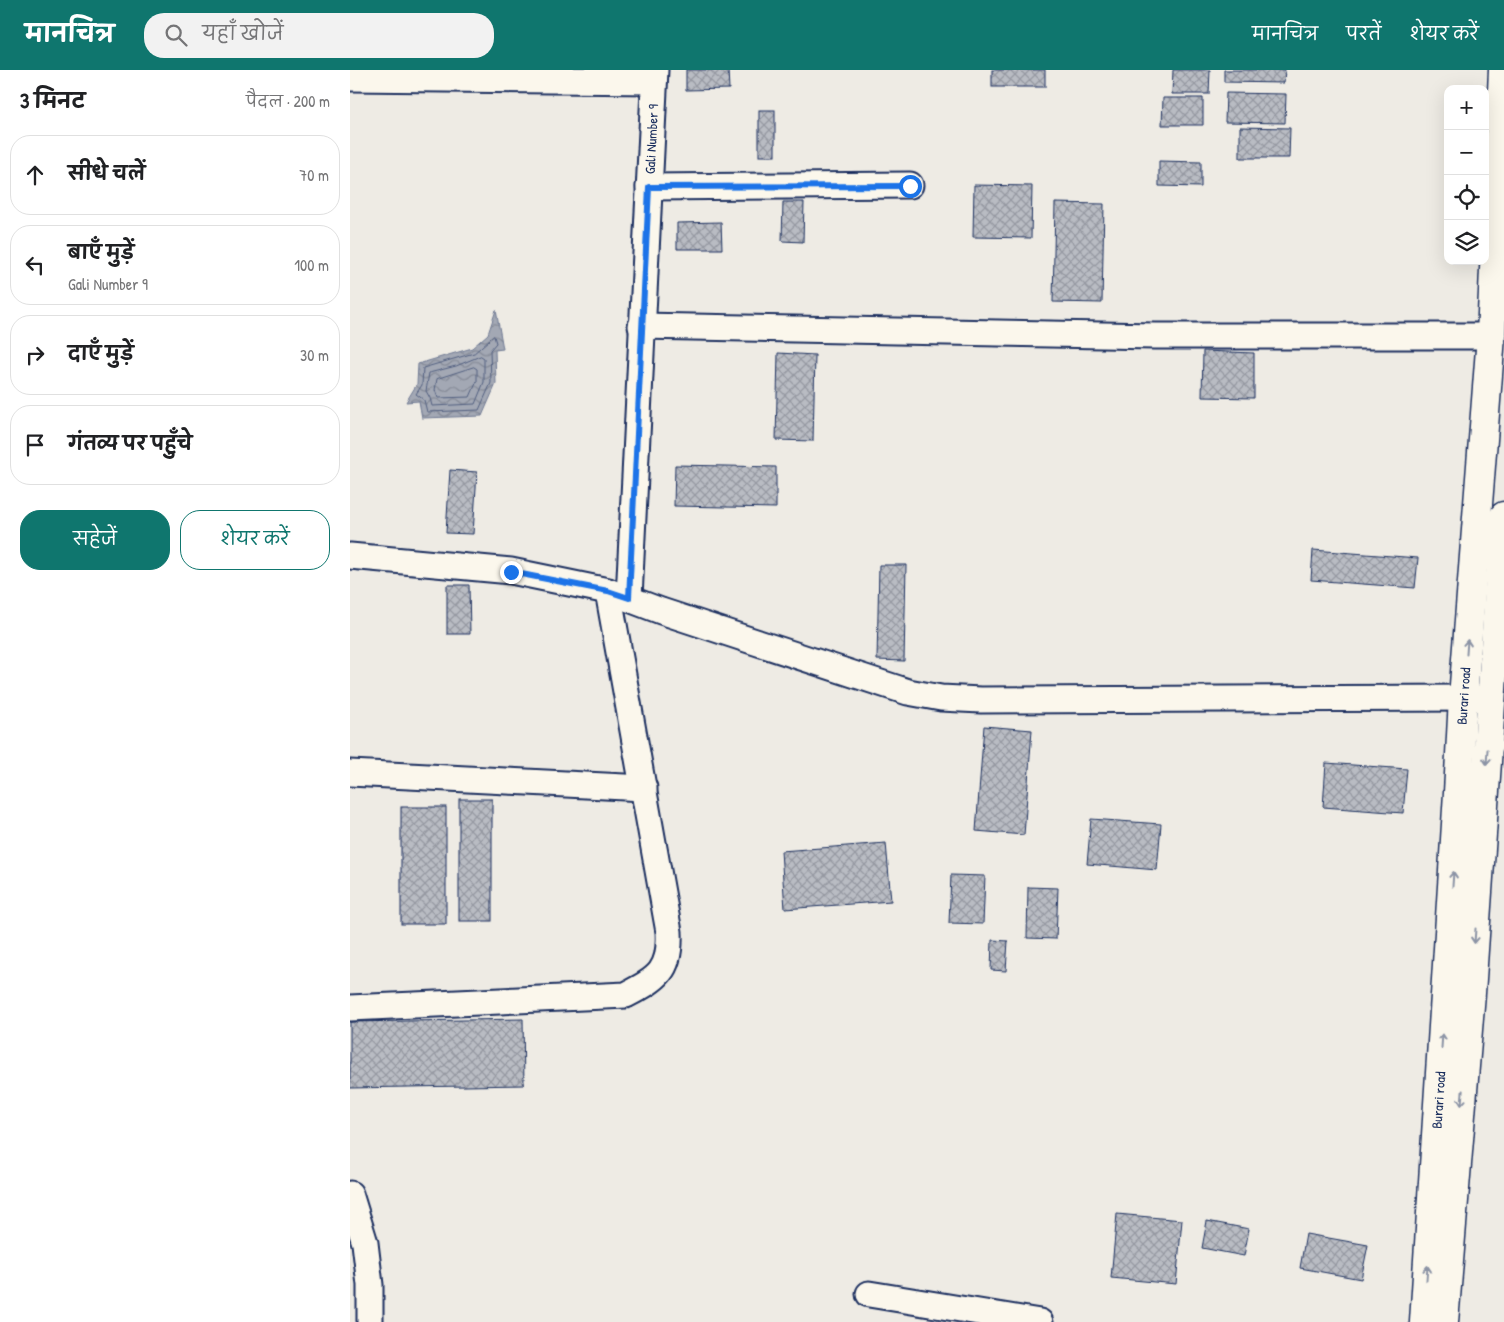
<!DOCTYPE html>
<html lang="hi">
<meta charset="utf-8">
<style>
:root{--surface:#fff;--page:#f2f2f2;--text:#202124;--muted:#757577;--line:#e0e0e0;--accent:#0f766e}
body{margin:0;font-family:"Patrick Hand","Playpen Sans Deva",sans-serif;background:var(--page);color:var(--text)}
.controls{position:absolute;right:15px;top:15px;display:grid;overflow:hidden;border-radius:10px;box-shadow:0 5px 20px #0002}
.controls button{width:45px;height:45px;display:grid;place-items:center;padding:0;border:0;border-bottom:1px solid var(--line);background:var(--surface);color:var(--text);font:25px sans-serif}
.stop{position:absolute;width:15px;height:15px;margin:-11px;border:4px solid #1a73e8;border-radius:50%;background:#fff}
.stop.end{background:#1a73e8;border-color:#fff;box-shadow:0 1px 5px #0008}
.list{margin:0;padding:0;list-style:none}
h2{display:flex;justify-content:space-between;align-items:center;height:65px;margin:0;padding:0 20px;font-size:21px}
h2 small{font-size:16px;font-weight:400;color:var(--muted)}
.list li{display:grid;grid-template-columns:32px 1fr auto;gap:15px;align-items:center;box-sizing:border-box;height:80px;margin:0 10px 10px;padding:0 10px;border:1px solid var(--line);border-radius:20px}
.list b{display:block;font-size:19px;white-space:nowrap}
.list p{margin:0;font-size:16px;white-space:nowrap;color:var(--muted)}
.list em{font-size:16px;font-style:normal;color:var(--muted)}
.actions{display:flex;gap:10px;padding:15px 20px}
.actions a{flex:1;padding:11px 0;border:1px solid var(--accent);border-radius:20px;text-align:center;font-size:18px;color:var(--accent)}
.actions .main{background:var(--accent);color:#fff}
.icon{flex:none;width:28px;height:28px;fill:none;stroke:currentColor;stroke-width:2;stroke-linecap:round;stroke-linejoin:round}
.map{position:relative;flex:none;width:1154px;height:1252px;overflow:hidden}
header{display:flex;align-items:center;gap:30px;box-sizing:border-box;height:70px;padding:0 25px;background:var(--accent);color:#fff}
header strong{font-size:24px}
nav{display:flex;gap:28px;margin-inline-start:auto;font-size:18px}
.search{width:350px;height:45px;background:var(--page);display:flex;align-items:center;gap:12px;box-sizing:border-box;padding:0 18px;border-radius:20px;color:var(--muted);font-size:19px}
main{display:flex}
aside{flex:1;background:var(--surface)}
.map>svg:first-child{display:block}
.water{fill:url(#water-waves);stroke:#6d7892}
.lines{fill:none;stroke-linecap:round;stroke-linejoin:round}
.shore{stroke:#515f80;stroke-width:1}
.building{fill:url(#building-cross-hatch);stroke:#1b2f5e}
.minor-casing{stroke:#1b2f5e;stroke-width:29}
.secondary-casing{stroke:#1b2f5e;stroke-width:31}
.minor{stroke:#fbf7ec;stroke-width:25}
.secondary{stroke:#fbf7ec;stroke-width:28}
.oneway{stroke:#8b93a5}
.route{stroke:#1a73e8;stroke-width:6}
.labels{text-anchor:middle;dominant-baseline:central;stroke-width:4;stroke-linejoin:round;paint-order:stroke}
.street-label{font-size:14px;fill:#1b2f5e;stroke:#fbf7ec}
</style>
<header>
<strong>मानचित्र</strong>
<div class="search"><svg class="icon" aria-label="search" viewBox="0 0 24 24"><circle cx="10" cy="10" r="6"/><path d="M15 15l6 6"/></svg>यहाँ खोजें</div>
<nav><a>मानचित्र</a><a>परतें</a><a>शेयर करें</a></nav>
</header>
<main>
<aside>
<h2>3 मिनट<small>पैदल · 200 m</small></h2>
<ul class="list">
<li><svg class="icon" aria-label="ahead" viewBox="0 0 24 24"><path d="M12 20V5M6 11l6-6 6 6"/></svg><div><b>सीधे चलें</b></div><em>70 m</em></li>
<li><svg class="icon" aria-label="left" viewBox="0 0 24 24"><path d="M17 20v-9H6M10 6l-5 5 5 5"/></svg><div><b>बाएँ मुड़ें</b><p>Gali Number 9</p></div><em>100 m</em></li>
<li><svg class="icon" aria-label="right" viewBox="0 0 24 24"><path d="M7 20v-9h11M14 6l5 5-5 5"/></svg><div><b>दाएँ मुड़ें</b></div><em>30 m</em></li>
<li><svg class="icon" aria-label="arrive" viewBox="0 0 24 24"><path d="M6 21V4h12l-3 4 3 4H6"/></svg><div><b>गंतव्य पर पहुँचे</b></div></li>
</ul>
<div class="actions"><a class="main">सहेजें</a><a>शेयर करें</a></div>
</aside>
<div class="map">
<svg width="1154" height="1252" viewBox="0 0 1154 1252">
<defs>
<pattern id="water-waves" width="16" height="10" patternUnits="userSpaceOnUse" patternTransform="scale(1.25)"><rect width="16" height="10" fill="#a3a8b4"/><path d="M0 5q4-4 8 0t8 0" fill="none" stroke="#848996"/></pattern>
<pattern id="building-cross-hatch" width="8" height="8" patternUnits="userSpaceOnUse" patternTransform="scale(1.25)"><rect width="8" height="8" fill="#b9bcc3"/><path d="M0 0l8 8M0 8l8-8" fill="none" stroke="#9699a2"/></pattern>
</defs>
<rect width="100%" height="100%" fill="#eeebe4"/>
<filter id="ink" filterUnits="userSpaceOnUse"><feTurbulence type="fractalNoise" baseFrequency=".02" numOctaves="2"/><feDisplacementMap in="SourceGraphic" scale="10" xChannelSelector="R" yChannelSelector="G"/><feConvolveMatrix kernelMatrix="1 2 1 2 8 2 1 2 1" color-interpolation-filters="sRGB"/></filter>
<g filter="url(#ink)">
<polygon class="water" points="146,240 153,279 145,280 146,314 132,346 72,348 69,331 56,332 67,314 68,294 122,278 138,264"/>
<g class="lines">
<g class="shore">
<polygon points="144,266 146,273 140,280 141,313 129,340 77,342 74,330 66,324 72,315 73,298 124,283"/>
<polygon points="131,286 134,288 134,312 125,334 82,336 80,328 76,321 79,303 106,296"/>
<polygon points="124,297 127,299 127,311 120,327 88,328 85,320 87,309"/>
</g>
</g>
<g class="building">
<polygon points="336,0 378,0 379,19 336,20"/>
<rect x="642" y="0" width="53" height="17"/>
<polygon points="823,0 860,0 859,24 822,24"/>
<polygon points="874,0 935,0 934,13 874,12"/>
<polygon points="876,23 936,24 935,53 875,52"/>
<polygon points="813,28 853,28 853,55 812,55"/>
<rect x="409" y="40" width="16" height="46"/>
<polygon points="890,57 940,58 939,88 890,88"/>
<polygon points="809,91 851,92 851,117 809,116"/>
<polygon points="624,115 682,116 681,168 623,167"/>
<polygon points="433,132 454,132 453,172 432,171"/>
<polygon points="705,133 754,134 752,233 703,232"/>
<polygon points="371,152 372,179 327,179 327,153"/>
<polygon points="853,281 904,283 904,328 852,327"/>
<polygon points="428,283 465,285 463,371 426,370"/>
<polygon points="325,395 426,397 426,438 324,436"/>
<polygon points="100,400 127,402 123,464 96,463"/>
<polygon points="963,480 1068,488 1065,518 961,510"/>
<polygon points="529,495 556,495 554,591 527,590"/>
<polygon points="97,515 119,515 120,564 97,564"/>
<polygon points="634,656 682,660 674,765 626,761"/>
<polygon points="976,693 1057,699 1053,743 973,737"/>
<rect x="109" y="729" width="33" height="122"/>
<rect x="51" y="737" width="45" height="117"/>
<polygon points="741,749 811,754 807,800 737,794"/>
<polygon points="536,773 541,831 435,839 431,781"/>
<polygon points="601,805 635,806 633,854 599,853"/>
<polygon points="678,817 708,818 706,869 677,868"/>
<polygon points="642,870 658,871 656,901 641,900"/>
<polygon points="173,949 174,1015 0,1018 0,952"/>
<polygon points="767,1144 832,1150 826,1214 761,1208"/>
<polygon points="857,1151 899,1159 894,1186 852,1178"/>
<polygon points="956,1164 1018,1175 1011,1209 950,1198"/>
</g>
<g class="lines">
<g class="minor-casing">
<g id="minor">
<polyline points="0,8 304,11"/>
<polyline points="299,117 560,115"/>
<polyline points="291,256 805,266 1141,266"/>
<polyline points="0,486 161,501 258,521 311,541 558,622 591,628 631,630 1133,628"/>
<polyline points="279,528 305,0"/>
<polyline points="0,703 294,718"/>
<path d="M0,938L276,925C308,908 321,901 319,862L258,521"/>
<polyline points="0,1124 15,1173 20,1215 20,1252"/>
<polyline points="519,1224 690,1252"/>
</g>
</g>
<g class="secondary-casing">
<g id="secondary">
<polyline points="1074,1252 1108,723 1113,628 1141,266 1153,0"/>
<polyline points="1094,1252 1121,923 1154,446"/>
</g>
</g>
<use href="#minor" class="minor"/>
<use href="#secondary" class="secondary"/>
</g>
<defs><path id="oneway-shaft" d="M-6 0H5M1.5-3L5.5 0L1.5 3" fill="none" stroke-width="1.6" stroke-linecap="round" stroke-linejoin="round" transform="scale(1.25)"/></defs>
<g class="oneway">
<use href="#oneway-shaft" transform="translate(1117 577) rotate(-86)"/>
<use href="#oneway-shaft" transform="translate(1137 687) rotate(94)"/>
<use href="#oneway-shaft" transform="translate(1103 809) rotate(-86)"/>
<use href="#oneway-shaft" transform="translate(1125 866) rotate(94)"/>
<use href="#oneway-shaft" transform="translate(1092 971) rotate(-86)"/>
<use href="#oneway-shaft" transform="translate(1112 1028) rotate(95)"/>
<use href="#oneway-shaft" transform="translate(1077 1203) rotate(-86)"/>
</g>
</g>
<g class="lines" filter="url(#ink)">
<polyline class="route" points="161,502 258,521 279,528 299,117 560,116"/>
</g>
<g class="labels">
<g class="street-label">
<text transform="translate(301 69) rotate(-87)">Gali Number 9</text>
<text transform="translate(1113 626) rotate(-86)">Burari road</text>
<text transform="translate(1088 1030) rotate(-86)">Burari road</text>
</g>
</g>
</svg>
<div class="controls">
<button>+</button>
<button>−</button>
<button><svg class="icon" aria-label="locate" viewBox="0 0 24 24"><circle cx="12" cy="12" r="6"/><path d="M12 2v4M12 18v4M2 12h4M18 12h4"/></svg></button>
<button><svg class="icon" aria-label="layers" viewBox="0 0 24 24"><path d="M12 4l9 5-9 5-9-5zM3 14l9 5 9-5"/></svg></button>
</div>
<div class="stop" style="left:560px;top:116px"></div>
<div class="stop end" style="left:161px;top:502px"></div>
</div>
</main>
